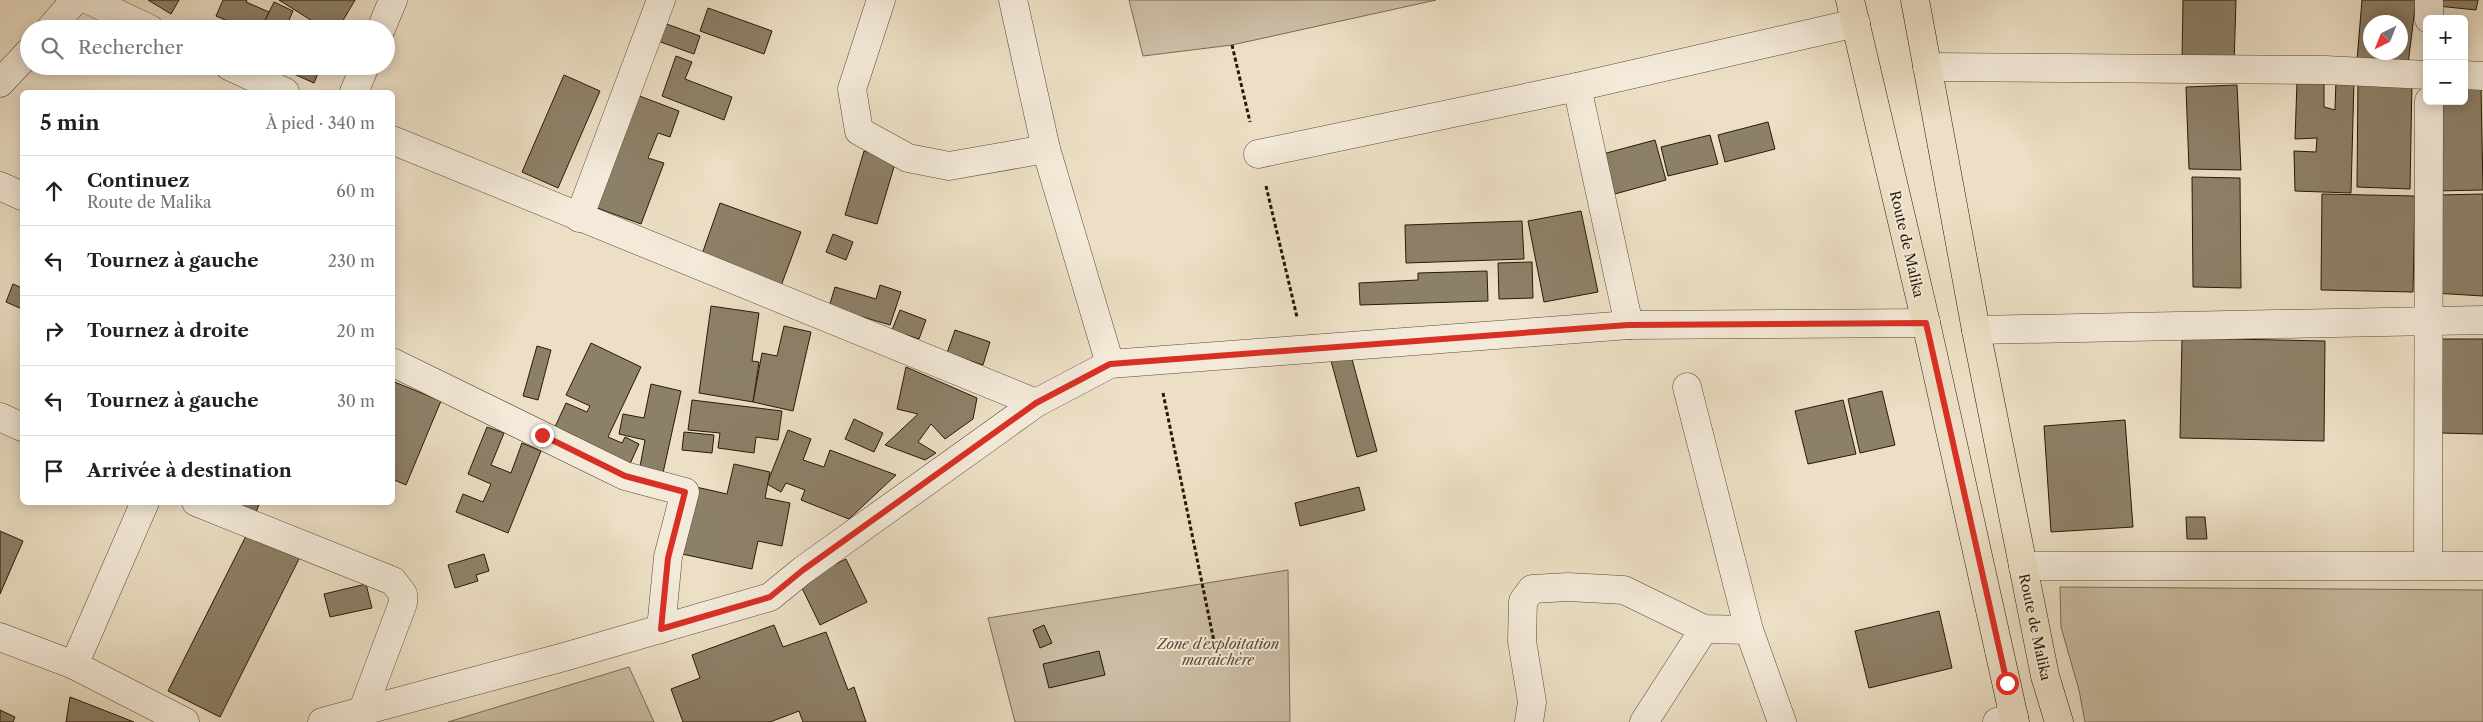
<!DOCTYPE html>
<html lang="fr">
<meta charset="utf-8">
<style>
:root{--surface:#fff;--page:#f2f2f2;--text:#202124;--muted:#757577;--line:#e0e0e0}
body{margin:0;font-family:"Libre Caslon Text",serif;background:var(--page);color:var(--text)}
.controls{position:absolute;right:15px;top:15px;display:grid;overflow:hidden;border-radius:8px;box-shadow:0 2px 12px #0003}
.controls button{width:45px;height:45px;display:grid;place-items:center;padding:0;border:0;border-bottom:1px solid var(--line);background:var(--surface);color:var(--text);font:25px sans-serif}
.compass{position:absolute;left:2363px;top:15px;width:45px;height:45px;border-radius:50%;background:var(--surface);box-shadow:0 2px 12px #0003;rotate:223deg}
.stop{position:absolute;width:15px;height:15px;margin:-11px;border:4px solid #d93025;border-radius:50%;background:#fff}
.stop.end{background:#d93025;border-color:#fff;box-shadow:0 1px 5px #0008}
.list{margin:0;padding:0;list-style:none}
h2{display:flex;justify-content:space-between;align-items:center;height:65px;margin:0;padding:0 20px;font-size:21px}
h2 small{font-size:16px;font-weight:400;color:var(--muted)}
.list li{display:grid;grid-template-columns:32px 1fr auto;gap:15px;align-items:center;box-sizing:border-box;height:70px;padding:0 20px;border-top:1px solid var(--line)}
.list b{display:block;font-size:19px;white-space:nowrap}
.list p{margin:0;font-size:16px;white-space:nowrap;color:var(--muted)}
.list em{font-size:16px;font-style:normal;color:var(--muted)}
.icon{flex:none;width:28px;height:28px;fill:none;stroke:currentColor;stroke-width:2;stroke-linecap:round;stroke-linejoin:round}
.map{position:relative;flex:none;width:2483px;height:722px;overflow:hidden}
.search{position:absolute;background:var(--surface);box-shadow:0 2px 12px #0003;left:20px;top:20px;width:375px;height:55px;display:flex;align-items:center;gap:12px;box-sizing:border-box;padding:0 18px;border-radius:28px;color:var(--muted);font-size:19px}
.panel{position:absolute;background:var(--surface);box-shadow:0 2px 12px #0003;left:20px;top:90px;width:375px;height:415px;border-radius:8px}
.map>svg:first-child{display:block}
.green{fill:#cbbda5;stroke:#796b56}
.building{fill:#8d8069;stroke:#271906;fill-rule:evenodd}
.lines{fill:none;stroke-linecap:round;stroke-linejoin:round}
.minor-casing{stroke:#584a36;stroke-width:29}
.major-casing{stroke:#271906;stroke-width:29}
.path{stroke:#271906;stroke-width:3;stroke-dasharray:4 2.5;stroke-linecap:butt}
.minor{stroke:#f3ead9;stroke-width:28}
.major{stroke:#ecdfc5;stroke-width:28}
.route{stroke:#d93025;stroke-width:6}
.labels{text-anchor:middle;dominant-baseline:central;stroke-width:4;stroke-linejoin:round;paint-order:stroke}
.street-label{font-size:14px;fill:#271906;stroke:#f3ead9}
.park-label{font-size:14px;font-style:italic;fill:#584a36;stroke:#f3ead9}
</style>
<div class="map">
<svg width="2483" height="722" viewBox="0 0 2483 722">
<rect width="100%" height="100%" fill="#ecdfc5"/>
<filter id="stains"><feTurbulence type="fractalNoise" baseFrequency=".004" numOctaves="4"/><feColorMatrix values="0 0 0 0 .2 0 0 0 0 .09 0 0 0 0 .02 0 0 0 .5 -.17"/></filter>
<radialGradient id="worn" r=".72"><stop offset=".6" stop-color="#630" stop-opacity="0"/><stop offset="1" stop-color="#630" stop-opacity=".3"/></radialGradient>
<g class="green">
<polygon points="1129,0 1436,0 1232,45 1143,56"/>
<polygon points="1288,570 1290,722 1015,722 988,618"/>
<polygon points="2060,587 2483,590 2483,722 2085,722 2079,690 2061,627"/>
<polygon points="629,667 654,722 448,722"/>
</g>
<g class="building">
<polygon points="148,0 179,0 171,14"/>
<polygon points="223,0 247,0 246,2 269,12 262,28 255,25 254,29 236,29 237,25 216,16"/>
<polygon points="279,0 355,0 338,29 325,29"/>
<polygon points="2183,0 2236,0 2234,65 2182,61"/>
<path d="M2362,0H2416L2408,64L2357,60ZM2370,22H2400V52H2370Z"/>
<polygon points="2438,0 2478,0 2476,10 2438,6"/>
<polygon points="274,2 293,11 285,29 261,29"/>
<polygon points="708,8 772,31 764,54 700,31"/>
<polygon points="661,22 700,36 694,54 655,40"/>
<polygon points="676,56 692,62 685,79 732,97 724,120 662,96"/>
<polygon points="276,66 321,66 314,83"/>
<polygon points="564,75 600,91 558,188 522,172"/>
<polygon points="2324,79 2324,107 2335,110 2336,79 2354,80 2351,193 2295,191 2294,151 2316,152 2317,138 2295,139 2297,82"/>
<polygon points="2358,79 2412,81 2410,189 2357,187"/>
<polygon points="2237,85 2241,170 2189,169 2186,87"/>
<polygon points="2481,87 2483,190 2434,191 2432,101 2464,101 2464,88"/>
<polygon points="629,92 679,111 670,137 658,133 648,158 664,163 641,224 589,205"/>
<polygon points="1768,122 1775,149 1725,162 1718,135"/>
<polygon points="1710,135 1718,164 1668,176 1661,147"/>
<polygon points="1655,140 1666,180 1611,195 1599,155"/>
<polygon points="864,151 896,160 877,224 845,215"/>
<polygon points="2192,177 2240,178 2241,288 2193,287"/>
<polygon points="2322,194 2415,196 2413,292 2321,290"/>
<polygon points="2483,194 2483,296 2434,293 2437,195"/>
<polygon points="720,203 801,232 781,286 701,257"/>
<polygon points="1581,211 1598,292 1544,302 1528,221"/>
<polygon points="1522,221 1524,259 1406,263 1405,225"/>
<polygon points="833,234 853,242 846,260 826,252"/>
<polygon points="1532,262 1533,298 1499,299 1498,263"/>
<polygon points="1487,271 1488,301 1360,305 1359,283 1418,280 1418,273"/>
<polygon points="13,284 22,288 22,309 6,302"/>
<polygon points="880,285 901,292 890,325 829,307 835,287 876,299"/>
<polygon points="711,306 759,313 752,361 759,362 753,402 699,393"/>
<polygon points="900,310 926,320 919,339 892,330"/>
<polygon points="784,326 811,332 793,411 753,402 762,353 777,356"/>
<polygon points="955,330 990,342 983,365 947,353"/>
<polygon points="2182,338 2325,341 2324,441 2180,438"/>
<polygon points="2442,339 2483,339 2483,434 2441,433"/>
<polygon points="591,343 641,367 608,437 622,443 625,437 639,444 629,466 554,429 566,403 587,412 590,406 566,395"/>
<polygon points="537,346 551,350 538,400 523,396"/>
<polygon points="1350,352 1377,451 1357,457 1330,357"/>
<polygon points="906,367 977,398 973,419 945,439 931,424 918,442 936,453 925,460 885,445 918,414 897,409"/>
<polygon points="392,381 441,401 406,485 392,479"/>
<polygon points="651,384 681,391 661,482 638,477 645,440 619,434 623,414 644,418"/>
<polygon points="1882,391 1895,445 1860,453 1848,399"/>
<polygon points="692,400 782,411 778,440 756,437 754,453 718,448 720,433 688,430"/>
<polygon points="1843,400 1856,454 1808,464 1795,411"/>
<polygon points="854,419 883,433 874,452 845,439"/>
<polygon points="2125,420 2133,527 2051,532 2044,426"/>
<polygon points="487,427 504,433 491,465 511,473 522,443 541,451 508,533 456,512 463,494 483,502 491,484 468,474"/>
<polygon points="788,430 811,439 803,460 824,467 830,450 896,475 849,519 801,500 805,490 786,483 781,492 767,484"/>
<polygon points="684,432 714,435 712,453 682,450"/>
<polygon points="734,464 770,472 765,498 790,503 782,546 758,541 752,569 682,554 696,487 727,494"/>
<polygon points="1359,487 1365,510 1300,526 1295,503"/>
<polygon points="207,502 260,502 253,520"/>
<polygon points="2186,517 2205,517 2207,539 2187,539"/>
<polygon points="249,530 300,557 220,717 168,691"/>
<polygon points="0,531 23,541 0,594"/>
<polygon points="484,554 489,571 476,575 478,581 455,588 448,565"/>
<polygon points="846,559 867,602 820,625 799,582"/>
<polygon points="366,584 372,608 330,617 324,594"/>
<polygon points="1939,611 1952,668 1869,688 1855,631"/>
<polygon points="774,625 783,647 826,632 848,690 854,687 866,722 803,722 799,711 770,722 683,722 671,689 700,678 692,655"/>
<polygon points="1044,625 1052,643 1040,648 1033,630"/>
<polygon points="1099,651 1105,675 1049,688 1043,664"/>
<polygon points="70,697 134,722 66,722"/>
<polygon points="0,710 15,717 13,722 0,722"/>
</g>
<g class="lines">
<g class="minor-casing">
<g id="minor">
<polyline points="89,0 150,29"/>
<polyline points="881,0 852,89 859,131 908,158 949,166 1046,149"/>
<polyline points="1013,0 1046,149 1110,364"/>
<polyline points="2429,0 2429,19"/>
<polyline points="50,29 75,0"/>
<polyline points="381,29 393,0"/>
<polyline points="229,66 285,92"/>
<polyline points="1927,67 2325,70 2427,75"/>
<polyline points="2464,75 2483,76"/>
<polyline points="0,83 29,52"/>
<polyline points="1577,87 1629,325"/>
<polyline points="354,92 365,66"/>
<polyline points="392,140 1036,403"/>
<polyline points="1258,154 1577,87 1856,23"/>
<polyline points="0,186 22,196"/>
<polyline points="579,218 661,0"/>
<polyline points="1976,330 2483,320"/>
<polyline points="392,362 625,476 685,492 668,557 661,629"/>
<polyline points="1687,387 1749,630 1782,722"/>
<polyline points="0,417 22,427"/>
<polyline points="196,502 393,581 403,594 403,603 362,712"/>
<polyline points="2428,565 2429,101"/>
<polyline points="2023,566 2483,566"/>
<polyline points="0,637 74,665 185,722"/>
<polyline points="74,665 145,502"/>
<polyline points="322,722 564,657 770,597 803,570 1036,403 1110,364 1629,325 1926,323"/>
<polyline points="1529,722 1532,702 1522,641 1523,601 1532,589 1568,587 1624,590 1704,629 1749,630"/>
<polyline points="1644,722 1704,629"/>
<polyline points="1997,722 2014,717"/>
</g>
</g>
<g class="major-casing">
<g id="major">
<polyline points="1850,0 1926,323 2015,722"/>
<polyline points="1915,0 1976,330 2045,676 2059,722"/>
</g>
</g>
<g class="path">
<polyline points="1232,45 1250,122"/>
<polyline points="1266,186 1297,317"/>
<polyline points="1163,393 1217,656"/>
</g>
<use href="#minor" class="minor"/>
<use href="#major" class="major"/>
</g>
<g class="lines">
<polyline class="route" points="542,435 625,476 685,492 668,558 661,629 770,597 803,570 1036,403 1110,364 1628,325 1926,323 2007,683"/>
</g>
<g class="labels">
<g class="street-label">
<text transform="translate(1907 244) rotate(77)">Route de Malika</text>
<text transform="translate(2035 627) rotate(78)">Route de Malika</text>
</g>
<g class="park-label">
<text x="1218" y="644">Zone d'exploitation<tspan x="1218" dy="16">maraichère</tspan></text>
</g>
</g>
<rect width="100%" height="100%" filter="url(#stains)"/>
<rect width="100%" height="100%" fill="url(#worn)"/>
</svg>
<div class="controls">
<button>+</button>
<button>−</button>
</div>
<svg class="compass" viewBox="-18 -18 36 36"><path d="M0-13l5 13h-10z" fill="#e53935"/><path d="M0 13l5-13h-10z" fill="#757577"/></svg>
<div class="stop" style="left:2007px;top:683px"></div>
<div class="stop end" style="left:542px;top:435px"></div>
<div class="search"><svg class="icon" aria-label="search" viewBox="0 0 24 24"><circle cx="10" cy="10" r="6"/><path d="M15 15l6 6"/></svg>Rechercher</div>
<section class="panel">
<h2>5 min<small>À pied · 340 m</small></h2>
<ul class="list">
<li><svg class="icon" aria-label="ahead" viewBox="0 0 24 24"><path d="M12 20V5M6 11l6-6 6 6"/></svg><div><b>Continuez</b><p>Route de Malika</p></div><em>60 m</em></li>
<li><svg class="icon" aria-label="left" viewBox="0 0 24 24"><path d="M17 20v-9H6M10 6l-5 5 5 5"/></svg><div><b>Tournez à gauche</b></div><em>230 m</em></li>
<li><svg class="icon" aria-label="right" viewBox="0 0 24 24"><path d="M7 20v-9h11M14 6l5 5-5 5"/></svg><div><b>Tournez à droite</b></div><em>20 m</em></li>
<li><svg class="icon" aria-label="left" viewBox="0 0 24 24"><path d="M17 20v-9H6M10 6l-5 5 5 5"/></svg><div><b>Tournez à gauche</b></div><em>30 m</em></li>
<li><svg class="icon" aria-label="arrive" viewBox="0 0 24 24"><path d="M6 21V4h12l-3 4 3 4H6"/></svg><div><b>Arrivée à destination</b></div></li>
</ul>
</section>
</div>
